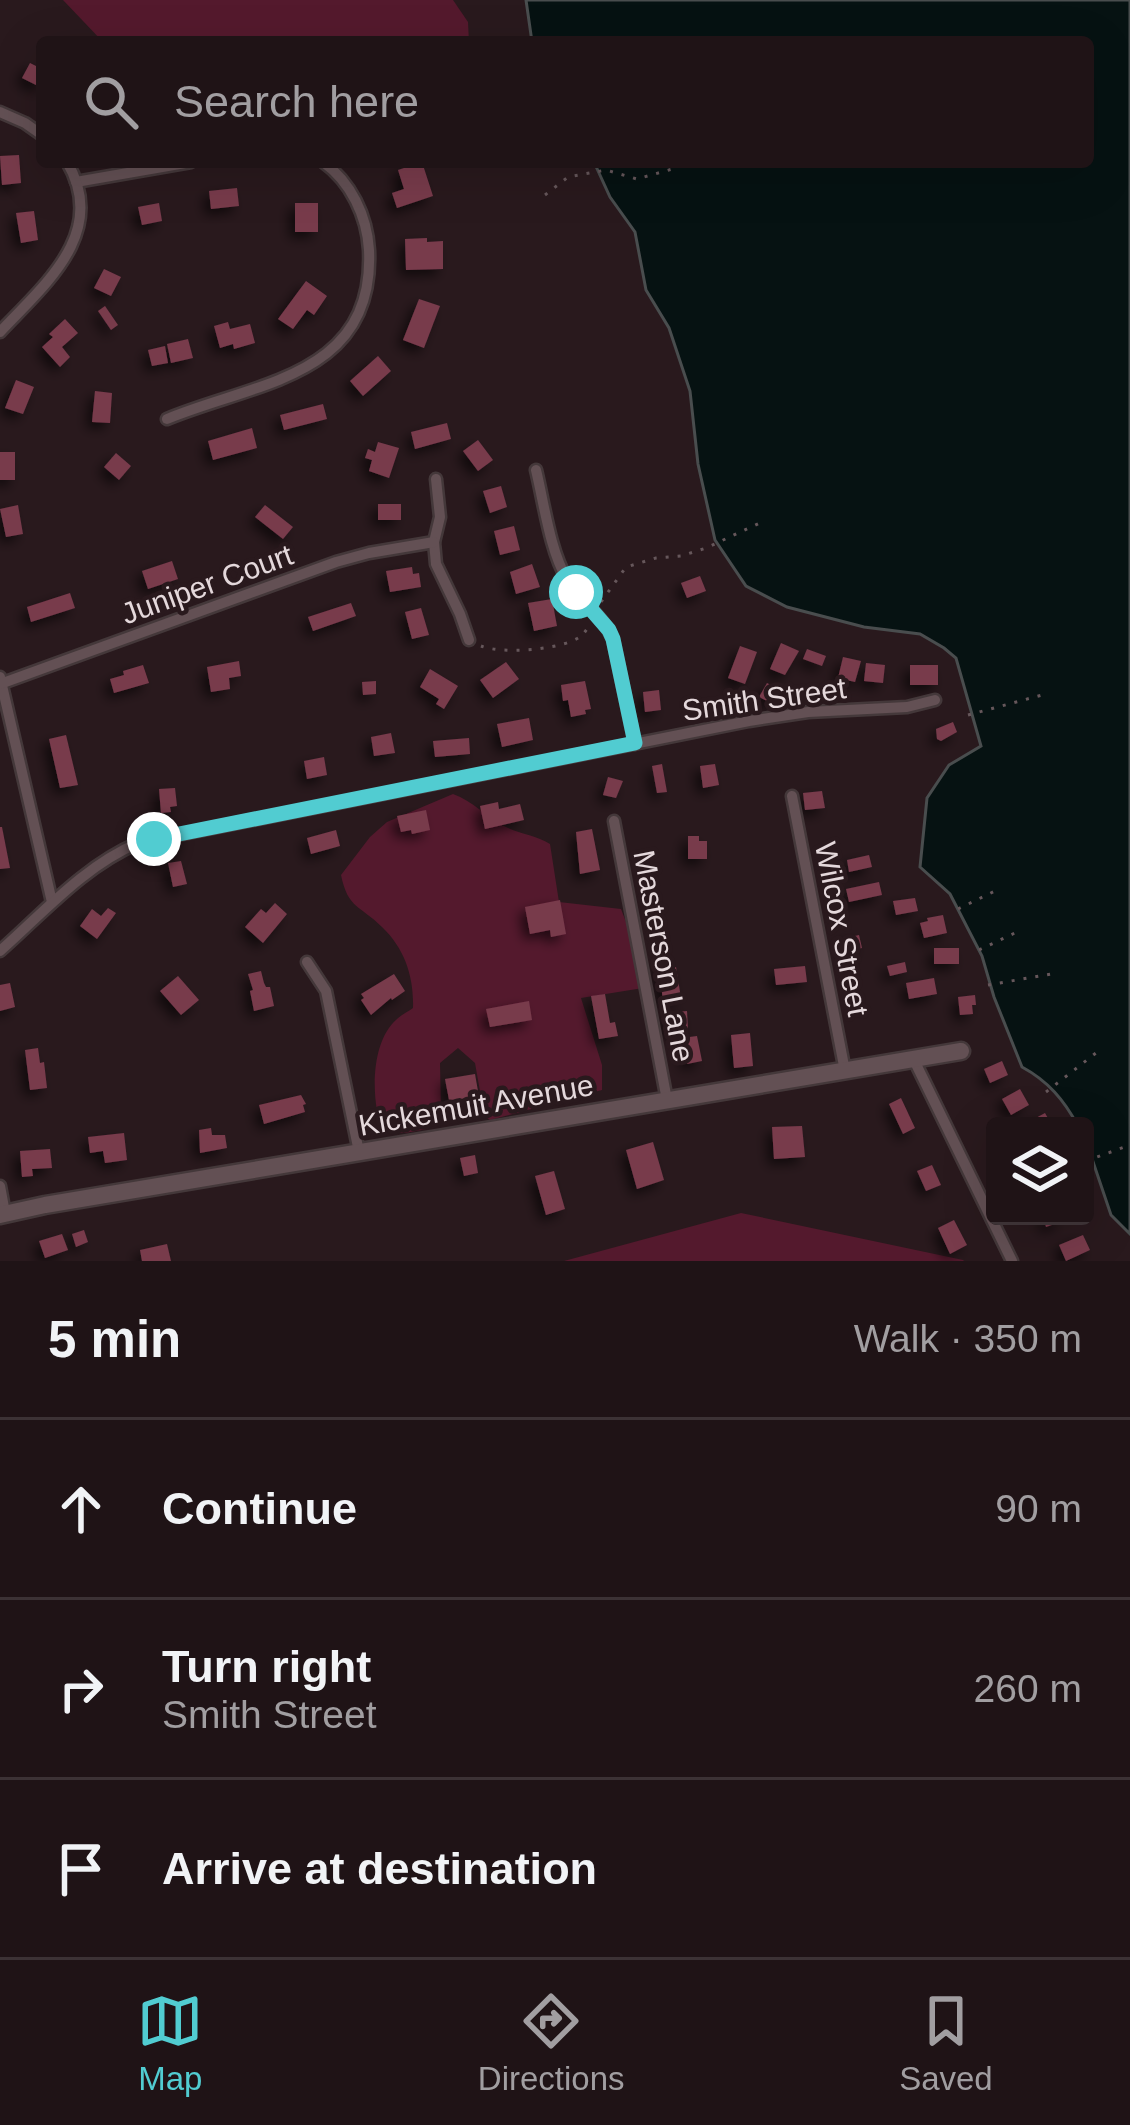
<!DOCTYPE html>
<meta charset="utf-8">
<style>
:root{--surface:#1f1316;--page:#271c1f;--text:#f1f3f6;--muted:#a19ea1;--line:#3c3235;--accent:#51ccd1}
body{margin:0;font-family:Arial,sans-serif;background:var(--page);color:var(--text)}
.controls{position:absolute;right:36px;bottom:36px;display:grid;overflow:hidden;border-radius:12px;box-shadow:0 12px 48px #0002}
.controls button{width:108px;height:108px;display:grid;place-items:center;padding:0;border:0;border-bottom:3px solid var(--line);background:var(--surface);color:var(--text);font:60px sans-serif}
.stop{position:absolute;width:36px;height:36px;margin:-27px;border:9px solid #51ccd1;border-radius:50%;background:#fff}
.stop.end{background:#51ccd1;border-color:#fff;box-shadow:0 3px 12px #0008}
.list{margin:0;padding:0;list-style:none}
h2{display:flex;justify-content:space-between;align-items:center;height:156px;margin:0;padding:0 48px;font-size:51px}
h2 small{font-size:39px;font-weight:400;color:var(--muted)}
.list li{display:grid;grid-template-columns:78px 1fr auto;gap:36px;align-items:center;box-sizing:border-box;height:180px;padding:0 48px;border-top:3px solid var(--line)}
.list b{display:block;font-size:45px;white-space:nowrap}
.list p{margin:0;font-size:39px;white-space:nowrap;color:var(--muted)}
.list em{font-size:39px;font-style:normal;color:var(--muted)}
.icon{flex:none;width:66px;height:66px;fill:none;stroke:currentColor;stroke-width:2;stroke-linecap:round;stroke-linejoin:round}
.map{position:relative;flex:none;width:1130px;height:1261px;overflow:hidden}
.search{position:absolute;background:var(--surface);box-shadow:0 12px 48px #0002;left:36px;right:36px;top:36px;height:132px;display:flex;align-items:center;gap:30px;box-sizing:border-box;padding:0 42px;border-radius:12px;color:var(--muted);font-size:45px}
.sheet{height:696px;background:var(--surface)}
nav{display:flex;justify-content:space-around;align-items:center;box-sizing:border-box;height:168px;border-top:3px solid var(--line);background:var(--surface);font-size:33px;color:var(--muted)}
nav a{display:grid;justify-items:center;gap:6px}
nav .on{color:var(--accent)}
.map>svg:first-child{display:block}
.green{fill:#54192d}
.water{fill:#061212;stroke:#494d4e;stroke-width:3}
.building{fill:#783a4c;filter:url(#shadow)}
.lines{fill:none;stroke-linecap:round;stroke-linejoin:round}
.street-casing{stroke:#44383a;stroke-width:15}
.secondary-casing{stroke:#44383a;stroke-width:21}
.path{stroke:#66575b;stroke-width:3;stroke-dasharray:3 9;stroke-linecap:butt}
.street{stroke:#635054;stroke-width:10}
.secondary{stroke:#635054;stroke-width:16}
.route{stroke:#51ccd1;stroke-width:15}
.labels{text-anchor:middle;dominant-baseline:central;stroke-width:9;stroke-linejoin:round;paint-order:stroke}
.street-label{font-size:30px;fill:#e4d8db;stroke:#29191d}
</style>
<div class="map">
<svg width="1130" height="1261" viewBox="0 0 1130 1261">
<defs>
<filter id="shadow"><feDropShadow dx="-6" dy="6" stdDeviation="6" flood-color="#0009"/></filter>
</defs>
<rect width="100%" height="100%" fill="#29191d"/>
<g class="green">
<polygon points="63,0 453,0 468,22 469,42 103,42"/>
<path d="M453,794C473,801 486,817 504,826C519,834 536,835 550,844L559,902L621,909L631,935L643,988L581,998L602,1065V1090L490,1120L472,1107L481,1097L475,1063L458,1048L440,1063L441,1110L427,1129L405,1133L382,1130C371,1100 370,1042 397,1019C402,1014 408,1012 413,1008C414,977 405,949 382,927C360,905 348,909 341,875L370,837L387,822Z"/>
<polygon points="741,1213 963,1260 964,1261 564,1261"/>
</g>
<path class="water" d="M526,0H1130V1234L1111,1215L1085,1138V1126H1078C1064,1100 1048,1081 1022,1067L994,997L982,956L950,894L920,867L927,798L949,765L981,746L956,658L944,648L920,634L864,627L787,607L746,586L715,540L698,464L690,391L669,328L646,290L635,232L610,197L594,162H1088V42H532Z"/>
<g class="building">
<polygon points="30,63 42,69 42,88 22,78"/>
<polygon points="19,155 21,183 2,185 0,156"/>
<polygon points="422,162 433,196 397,208 392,193 404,189 398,170"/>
<polygon points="237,188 239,206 211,209 209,191"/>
<polygon points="159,203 162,221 142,225 138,207"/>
<rect x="295" y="203" width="23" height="29"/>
<polygon points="34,211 38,240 21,243 16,213"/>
<polygon points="427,238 427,242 443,241 443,269 406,270 405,239"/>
<polygon points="104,269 121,277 111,296 94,288"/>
<polygon points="306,281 327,296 314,315 307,310 293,329 278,319"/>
<polygon points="419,299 440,306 424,348 403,340"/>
<polygon points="105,306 118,325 111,330 98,311"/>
<polygon points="65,319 78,333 62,347 70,357 60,367 42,347 53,337 49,334"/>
<polygon points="228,322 230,329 250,324 255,343 234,349 233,344 220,348 214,326"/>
<polygon points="188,339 193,358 171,363 167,344"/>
<polygon points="165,346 168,363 152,366 148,350"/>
<polygon points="378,356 391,371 363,396 350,381"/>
<polygon points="16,380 34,387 23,414 5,408"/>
<polygon points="95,391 112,393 110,423 92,422"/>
<polygon points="323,404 327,419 284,430 280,415"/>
<polygon points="447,423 451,439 415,449 411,432"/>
<polygon points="252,428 257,448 213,460 208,441"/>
<polygon points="478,440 493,460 478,471 463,451"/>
<polygon points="378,442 399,448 389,478 369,471 372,460 365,458 368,449 375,452"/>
<rect x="0" y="452" width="15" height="28"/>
<polygon points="116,453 131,466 119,480 104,467"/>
<polygon points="501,486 507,507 490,513 483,491"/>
<rect x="378" y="504" width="23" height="16"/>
<polygon points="18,505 23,534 6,537 0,509"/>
<polygon points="265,505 293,527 283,539 255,517"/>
<polygon points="514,526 520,550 500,555 494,531"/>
<polygon points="172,561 178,579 148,589 142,571"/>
<polygon points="532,564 540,587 516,594 510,572"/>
<polygon points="412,567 413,574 419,573 421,587 390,592 386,571"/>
<polygon points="700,576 706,591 687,598 681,583"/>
<polygon points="70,593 75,608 31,622 27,607"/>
<polygon points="552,599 557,626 534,631 528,603"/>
<polygon points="351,603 356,616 313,631 308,617"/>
<polygon points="421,608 429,635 412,639 405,612"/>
<polygon points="781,643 799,651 785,675 770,669"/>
<polygon points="740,646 757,652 745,684 728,678"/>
<polygon points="807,649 826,656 822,666 803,659"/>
<polygon points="843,657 861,661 855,682 838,678"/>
<polygon points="239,661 241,676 229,678 230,689 211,692 207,667"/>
<polygon points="506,662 519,679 493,698 480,680"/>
<polygon points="866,663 885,665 883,683 864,681"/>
<polygon points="143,665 149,683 114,693 110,679 124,675 123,671"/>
<rect x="910" y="665" width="28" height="20"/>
<polygon points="430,669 458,686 444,709 436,704 439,699 420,687"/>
<polygon points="376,681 376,694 363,695 362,682"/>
<polygon points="585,681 591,709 585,710 586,714 571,717 568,700 563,701 561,685"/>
<polygon points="767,683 780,690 773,704 759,697"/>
<polygon points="659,690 661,710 645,712 643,692"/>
<polygon points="529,718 533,740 502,747 497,724"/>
<polygon points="953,722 957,732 941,741 937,739 936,729"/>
<polygon points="391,733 395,753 374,756 371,737"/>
<polygon points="66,735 78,785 60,788 49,739"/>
<polygon points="469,738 470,754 435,757 433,741"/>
<polygon points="324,757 327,775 307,779 304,761"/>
<polygon points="662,764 667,792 657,793 652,766"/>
<polygon points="715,764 719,785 703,788 700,766"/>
<polygon points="608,777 623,781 616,798 603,795"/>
<polygon points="175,788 177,806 170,807 171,812 161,813 159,789"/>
<polygon points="822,791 825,808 805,810 803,793"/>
<polygon points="498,802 499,809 520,804 524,820 485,829 480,806"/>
<polygon points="426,810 430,830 412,834 411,830 401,832 397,816"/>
<polygon points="0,827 2,827 10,868 0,869"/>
<polygon points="592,829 600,870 580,874 576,832"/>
<polygon points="336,830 340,846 311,854 307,838"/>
<polygon points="688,836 699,836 699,841 707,841 707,859 688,859"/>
<polygon points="869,855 872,867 849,872 847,860"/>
<polygon points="181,861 187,884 173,887 168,863"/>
<polygon points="879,882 882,895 849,902 846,889"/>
<polygon points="915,898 918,911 896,915 893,901"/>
<polygon points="560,900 566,934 551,937 550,930 530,934 525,907"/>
<polygon points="275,903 287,914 263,943 245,927 261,909 266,913"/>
<polygon points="108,908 116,913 97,939 80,926 92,909 101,916"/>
<polygon points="943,915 947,933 924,938 920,923 928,921 927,918"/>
<polygon points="859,935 862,948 845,952 842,939"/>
<rect x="934" y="948" width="25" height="16"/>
<polygon points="671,959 672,967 676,967 681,998 663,1001 658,961"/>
<polygon points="905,962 907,972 890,976 887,966"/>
<polygon points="805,966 807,982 776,985 774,969"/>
<polygon points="261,971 264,983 266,987 270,987 274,1006 254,1011 250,991 253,990 248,974"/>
<polygon points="394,974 405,991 392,1000 391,998 371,1015 361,1000 364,998 361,994"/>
<polygon points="178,976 199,1000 181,1015 160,991"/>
<polygon points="934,978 937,994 909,999 906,983"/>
<polygon points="10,983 15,1007 0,1011 0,985"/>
<polygon points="605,994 610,1023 615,1022 618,1036 599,1039 591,996"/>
<polygon points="975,995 976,1005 972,1005 973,1014 960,1015 958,997"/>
<polygon points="529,1001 532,1020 490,1027 486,1009"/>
<polygon points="687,1011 688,1030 668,1032 666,1013"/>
<polygon points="750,1033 753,1066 734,1068 731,1035"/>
<polygon points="697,1036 702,1061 687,1064 682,1038"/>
<polygon points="38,1048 40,1063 44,1062 47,1088 30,1090 25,1050"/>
<polygon points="1002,1061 1008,1075 990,1083 984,1069"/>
<polygon points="475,1074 479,1097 449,1100 445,1079"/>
<polygon points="1020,1089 1029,1105 1011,1115 1002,1099"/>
<polygon points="301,1095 306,1104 303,1105 305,1112 264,1124 259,1105"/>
<polygon points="901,1098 915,1128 903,1134 889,1104"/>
<polygon points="1045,1113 1049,1120 1042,1124 1043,1126 1021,1126"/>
<polygon points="802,1126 805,1157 774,1159 772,1127"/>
<polygon points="211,1128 212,1135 225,1135 227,1148 200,1153 199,1130"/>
<polygon points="124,1133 127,1160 105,1163 103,1151 90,1153 88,1137"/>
<polygon points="653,1142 664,1180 637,1189 626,1150"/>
<polygon points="50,1149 52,1168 32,1169 33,1176 22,1177 20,1151"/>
<polygon points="475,1155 478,1173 464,1176 460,1158"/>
<polygon points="932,1165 941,1185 926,1191 917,1171"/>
<polygon points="554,1171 565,1209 546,1215 535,1176"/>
<polygon points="1043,1216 1061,1216 1063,1221 1046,1227"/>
<polygon points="954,1220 967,1245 950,1254 938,1228"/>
<polygon points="84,1230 88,1242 76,1247 72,1234"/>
<polygon points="62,1234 68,1250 45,1258 39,1241"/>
<polygon points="1083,1235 1090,1250 1066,1261 1059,1245"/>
<polygon points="167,1244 171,1261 142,1261 140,1250"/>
</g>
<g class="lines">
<g class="street-casing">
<g id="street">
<polyline points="0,112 25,123 42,135"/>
<polyline points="76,182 191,162"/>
<path d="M0,332C44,285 109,233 67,162"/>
<path d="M167,419C256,382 375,377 369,250C367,216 351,182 323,162"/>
<path d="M536,470C544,503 550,551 567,579C580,601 603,616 613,639L635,744"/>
<polyline points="436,479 440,517 434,542 436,564 460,614 469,640"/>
<polyline points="0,677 52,902"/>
<polyline points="0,684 336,562 369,553 434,542"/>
<polyline points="792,796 845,1071"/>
<polyline points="614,821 667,1100"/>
<path d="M0,951C43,913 84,866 138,843L749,721L808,712L907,707L935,700"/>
<polyline points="307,962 326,991 359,1152"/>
<polyline points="914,1060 1012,1261"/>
<polyline points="0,1186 5,1213"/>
</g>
</g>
<g class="secondary-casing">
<polyline id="secondary" points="0,1215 45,1205 961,1051"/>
</g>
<g class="path">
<polyline points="545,195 568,177 606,170 637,179 676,168"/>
<polyline points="601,602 626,567 656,558 681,556 706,548 764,521"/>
<path d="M481,646C501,654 554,650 574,640C583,636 584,633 589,626"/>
<polyline points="968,715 1042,695"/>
<polyline points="958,909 995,891"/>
<polyline points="979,950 1019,931"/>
<polyline points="988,985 1051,974"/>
<polyline points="1046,1092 1101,1049"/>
<polyline points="1086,1161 1130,1145"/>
</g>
<use href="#street" class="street"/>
<use href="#secondary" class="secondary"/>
</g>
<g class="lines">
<polyline class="route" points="154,839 635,743 613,639 609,630 576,592"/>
</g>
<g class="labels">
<g class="street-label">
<text transform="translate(207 584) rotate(-20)">Juniper Court</text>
<text transform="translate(764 699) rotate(-8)">Smith Street</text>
<text transform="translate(842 929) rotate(79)">Wilcox Street</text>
<text transform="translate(664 956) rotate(79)">Masterson Lane</text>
<text transform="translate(476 1105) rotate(-10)">Kickemuit Avenue</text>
</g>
</g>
</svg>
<div class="controls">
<button><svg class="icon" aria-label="layers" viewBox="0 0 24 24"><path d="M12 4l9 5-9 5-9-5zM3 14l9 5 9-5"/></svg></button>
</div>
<div class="stop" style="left:576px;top:592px"></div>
<div class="stop end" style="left:154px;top:839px"></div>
<div class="search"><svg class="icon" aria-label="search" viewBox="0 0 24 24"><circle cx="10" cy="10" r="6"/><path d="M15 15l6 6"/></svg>Search here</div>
</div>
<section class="sheet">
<h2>5 min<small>Walk · 350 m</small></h2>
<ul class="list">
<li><svg class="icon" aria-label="ahead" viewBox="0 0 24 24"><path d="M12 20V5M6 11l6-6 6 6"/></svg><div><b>Continue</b></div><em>90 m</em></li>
<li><svg class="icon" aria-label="right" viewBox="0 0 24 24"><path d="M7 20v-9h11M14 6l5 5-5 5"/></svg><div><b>Turn right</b><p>Smith Street</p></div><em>260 m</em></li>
<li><svg class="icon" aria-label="arrive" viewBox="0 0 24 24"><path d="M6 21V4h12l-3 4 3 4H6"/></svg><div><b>Arrive at destination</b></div></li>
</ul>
</section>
<nav>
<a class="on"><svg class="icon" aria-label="map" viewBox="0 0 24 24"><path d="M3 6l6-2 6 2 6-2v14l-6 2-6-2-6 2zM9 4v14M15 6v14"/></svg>Map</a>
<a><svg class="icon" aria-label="directions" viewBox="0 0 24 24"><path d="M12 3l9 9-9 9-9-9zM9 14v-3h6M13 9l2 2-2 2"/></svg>Directions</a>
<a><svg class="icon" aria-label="saved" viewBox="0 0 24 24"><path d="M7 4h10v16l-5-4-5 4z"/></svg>Saved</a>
</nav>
